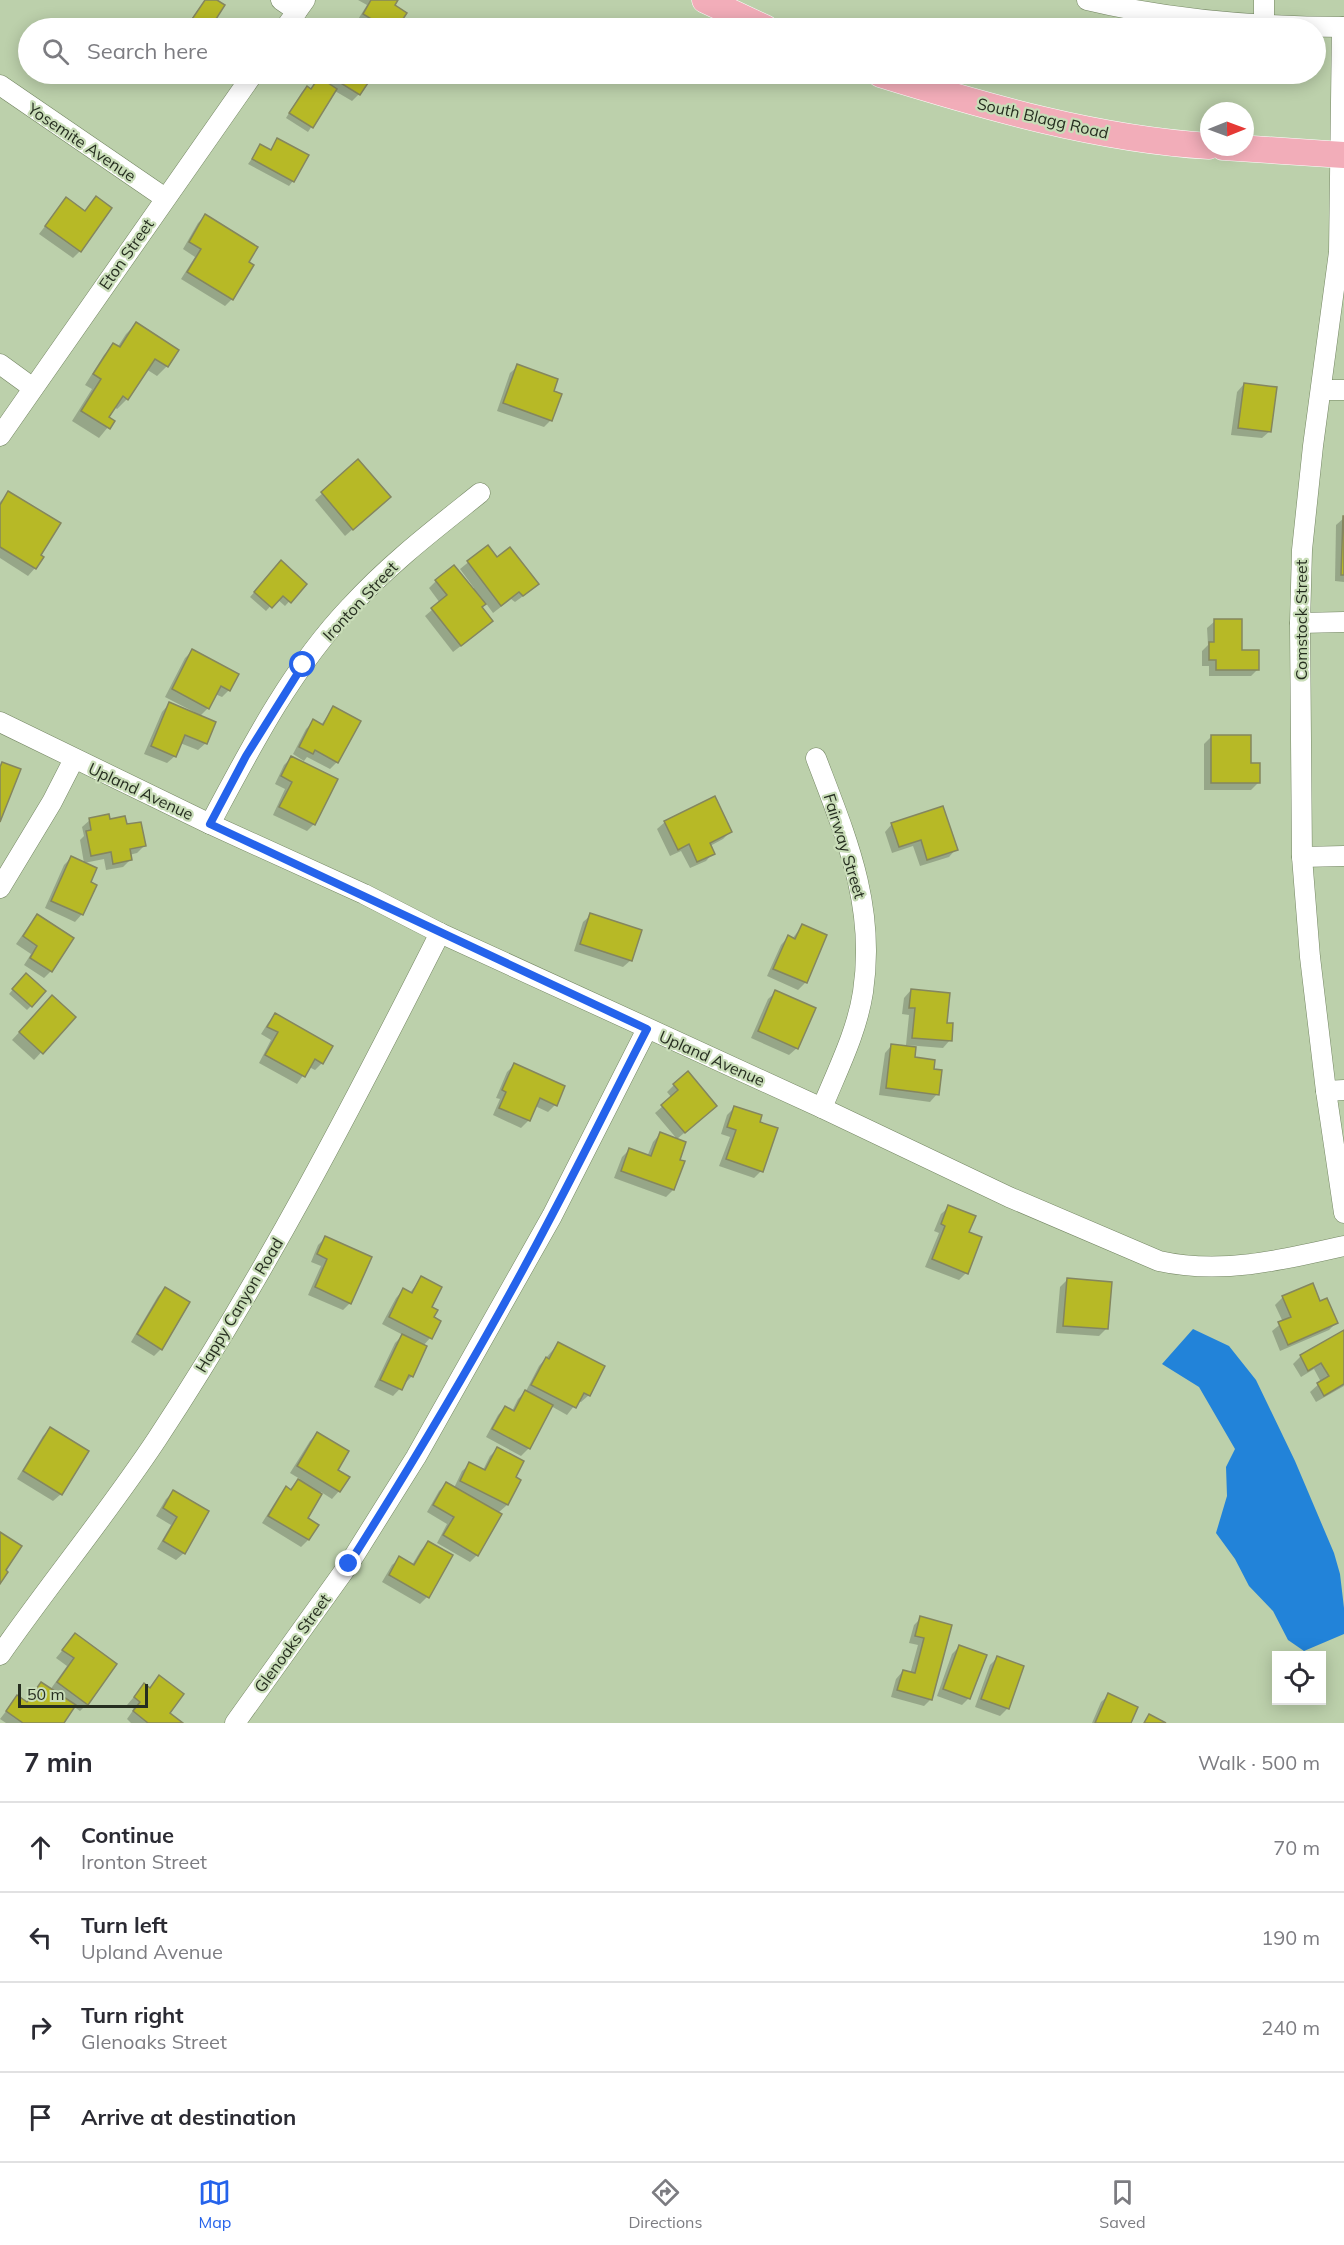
<!DOCTYPE html>
<meta charset="utf-8">
<style>
:root{--surface:#fff;--page:#f2f2f3;--text:#2b2b33;--muted:#7c7c81;--line:#e1e1e2;--accent:#2563eb}
body{margin:0;font-family:Mulish,sans-serif;background:var(--page);color:var(--text)}
.controls{position:absolute;right:18px;bottom:18px;display:grid;overflow:hidden;border-radius:0px;box-shadow:0 3px 15px #0003}
.controls button{width:54px;height:54px;display:grid;place-items:center;padding:0;border:0;border-bottom:2px solid var(--line);background:var(--surface);color:var(--text);font:30px sans-serif}
.compass{position:absolute;left:1200px;top:102px;width:54px;height:54px;border-radius:50%;background:var(--surface);box-shadow:0 3px 15px #0003;rotate:89deg}
.scale{position:absolute;left:18px;bottom:15px;width:130px;box-sizing:border-box;padding-left:6px;border:3px solid #262e20;border-top:0;font-size:16px;line-height:21px;white-space:nowrap;color:#262e20;-webkit-text-stroke:4px #c9ddb8;paint-order:stroke}
.stop{position:absolute;width:18px;height:18px;margin:-14px;border:4px solid #2563eb;border-radius:50%;background:#fff}
.stop.end{background:#2563eb;border-color:#fff;box-shadow:0 2px 6px #0008}
.list{margin:0;padding:0;list-style:none}
h2{display:flex;justify-content:space-between;align-items:center;height:78px;margin:0;padding:0 24px;font-size:26px}
h2 small{font-size:20px;font-weight:400;color:var(--muted)}
.list li{display:grid;grid-template-columns:39px 1fr auto;gap:18px;align-items:center;box-sizing:border-box;height:90px;padding:0 24px;border-top:2px solid var(--line)}
.list b{display:block;font-size:22px;white-space:nowrap}
.list p{margin:0;font-size:20px;white-space:nowrap;color:var(--muted)}
.list em{font-size:20px;font-style:normal;color:var(--muted)}
.icon{flex:none;width:33px;height:33px;fill:none;stroke:currentColor;stroke-width:2;stroke-linecap:round;stroke-linejoin:round}
.map{position:relative;flex:none;width:1344px;height:1723px;overflow:hidden}
.search{position:absolute;background:var(--surface);box-shadow:0 3px 15px #0003;left:18px;right:18px;top:18px;height:66px;display:flex;align-items:center;gap:15px;box-sizing:border-box;padding:0 21px;border-radius:33px;color:var(--muted);font-size:22px}
.sheet{height:438px;background:var(--surface)}
nav{display:flex;justify-content:space-around;align-items:center;box-sizing:border-box;height:84px;border-top:2px solid var(--line);background:var(--surface);font-size:16px;color:var(--muted)}
nav a{display:grid;justify-items:center;gap:3px}
nav .on{color:var(--accent)}
.map>svg:first-child{display:block}
.water{fill:#2283d9}
.shadow{fill:#0003}
.building{fill:#b7b926;stroke:#84865f;stroke-width:1.5}
.lines{fill:none;stroke-linecap:round;stroke-linejoin:round}
.minor-casing{stroke:#748663;stroke-width:21}
.major-casing{stroke:#fff;stroke-width:27}
.minor{stroke:#fff;stroke-width:20}
.major{stroke:#f2adb9;stroke-width:26}
.route{stroke:#2563eb;stroke-width:8}
.labels{text-anchor:middle;dominant-baseline:central;stroke-width:4.5;stroke-linejoin:round;paint-order:stroke}
.street-label{font-size:16px;fill:#262e20;stroke:#c9ddb8}
</style>
<div class="map">
<svg width="1344" height="1723" viewBox="0 0 1344 1723">
<rect width="100%" height="100%" fill="#bcd0ab"/>
<polygon class="water" points="1193,1329 1229,1346 1256,1380 1295,1461 1334,1553 1340,1574 1344,1608 1344,1634 1304,1651 1288,1640 1273,1611 1249,1586 1235,1559 1216,1533 1227,1496 1226,1467 1235,1449 1199,1387 1162,1364"/>
<g class="shadow">
<polygon points="205,0 215,0 214,20 227,28 185,28"/>
<polygon points="358,0 397,0 393,6 405,13 395,28 368,28 357,21 367,5"/>
<polygon points="308,74 354,74 353,75 359,94 352,101 335,91 308,132 286,118 302,92 307,87 310,90 318,80"/>
<polygon points="277,140 293,181 289,186 248,164 261,146 270,151"/>
<polygon points="96,198 80,251 73,258 39,234 66,199 84,212"/>
<polygon points="205,216 247,262 232,299 225,306 181,279 195,257 183,249 198,223"/>
<polygon points="136,324 167,366 157,376 146,369 127,399 117,409 114,407 107,418 113,421 99,438 72,421 92,389 85,385 104,355 114,345 117,348 126,334"/>
<polygon points="518,366 552,392 551,420 544,427 497,411 510,373"/>
<polygon points="1244,384 1270,431 1262,438 1231,435 1237,392"/>
<polygon points="358,462 381,504 345,536 315,500"/>
<polygon points="9,492 39,555 35,568 28,576 0,558 0,502"/>
<polygon points="1344,518 1344,582 1335,581 1336,525"/>
<polygon points="487,547 497,559 530,591 515,602 511,599 493,613 485,602 481,607 484,628 453,652 425,616 440,603 429,588 436,581 472,590 474,588 460,569"/>
<polygon points="277,567 305,584 285,606 277,599 266,611 250,597"/>
<polygon points="1215,621 1258,669 1251,676 1209,676 1209,666 1202,666 1202,651 1208,645 1207,628"/>
<polygon points="192,651 229,690 222,697 215,694 208,708 199,717 206,743 198,750 180,743 175,756 167,763 144,754 162,712 169,704 193,714 194,712 165,697 185,658"/>
<polygon points="333,708 337,762 330,769 307,757 304,761 293,754 306,729 314,721 321,725"/>
<polygon points="1211,737 1249,764 1258,783 1251,790 1204,790 1204,744"/>
<polygon points="291,758 314,824 307,831 273,815 285,789 275,784 284,765"/>
<polygon points="90,820 109,821 125,826 144,846 137,853 129,855 130,860 123,867 106,870 104,859 84,863 80,840 84,836 82,827"/>
<polygon points="665,822 730,832 723,839 710,846 713,853 706,861 690,868 681,851 670,856 657,829"/>
<polygon points="892,824 956,849 949,857 920,866 913,846 892,853 885,832"/>
<polygon points="71,858 89,883 82,914 75,922 45,908 64,865"/>
<polygon points="591,915 631,960 623,967 574,951 583,922"/>
<polygon points="37,916 51,971 44,978 24,965 31,954 16,944 30,924"/>
<polygon points="802,926 825,936 805,983 798,990 767,976 781,945 788,937 792,939"/>
<polygon points="21,980 31,1006 27,1010 9,994"/>
<polygon points="911,990 946,1024 950,1040 943,1048 906,1045 909,1015 902,1014 904,998"/>
<polygon points="776,992 797,1048 789,1055 751,1038 768,999"/>
<polygon points="45,1004 74,1017 34,1060 12,1040"/>
<polygon points="275,1015 322,1063 315,1070 309,1067 297,1084 259,1063 271,1040 261,1034 268,1023"/>
<polygon points="892,1045 932,1070 937,1094 930,1102 879,1095 885,1053"/>
<polygon points="514,1065 555,1105 548,1112 535,1106 529,1120 521,1128 493,1115 500,1099 496,1098 507,1072"/>
<polygon points="674,1085 708,1113 677,1139 655,1113 672,1098 667,1092"/>
<polygon points="735,1107 758,1123 761,1171 754,1178 719,1166 730,1137 721,1134 727,1115"/>
<polygon points="660,1134 678,1161 673,1190 666,1197 614,1178 622,1157 629,1150 647,1157 653,1142"/>
<polygon points="949,1207 966,1273 959,1280 925,1267 939,1233 934,1231 941,1214"/>
<polygon points="325,1238 350,1303 343,1310 308,1295 321,1266 311,1262 318,1245"/>
<polygon points="421,1278 430,1307 430,1338 423,1346 412,1376 393,1396 374,1387 395,1343 403,1335 382,1324 396,1298 403,1290 409,1294"/>
<polygon points="1067,1280 1106,1329 1099,1336 1056,1333 1060,1287"/>
<polygon points="165,1288 161,1349 154,1356 131,1342 158,1296"/>
<polygon points="1283,1297 1336,1323 1329,1330 1280,1351 1272,1331 1283,1322 1275,1305"/>
<polygon points="1344,1332 1344,1386 1316,1402 1310,1392 1321,1382 1314,1369 1301,1377 1293,1364 1301,1356"/>
<polygon points="558,1344 589,1395 581,1402 578,1401 567,1415 551,1406 529,1448 521,1456 486,1437 498,1415 505,1407 512,1411 518,1399 526,1391 539,1366"/>
<polygon points="50,1429 61,1494 53,1501 17,1479 43,1436"/>
<polygon points="317,1434 336,1470 339,1491 332,1499 321,1492 306,1518 308,1540 301,1547 262,1523 279,1496 286,1488 289,1490 300,1479 290,1473 310,1441"/>
<polygon points="497,1449 514,1478 519,1480 507,1505 498,1513 477,1555 470,1562 437,1543 447,1524 427,1512 439,1491 447,1483 454,1488 462,1471 470,1464 483,1470 490,1456"/>
<polygon points="173,1492 184,1553 176,1560 157,1549 171,1525 156,1516 166,1499"/>
<polygon points="428,1543 427,1597 420,1604 382,1582 392,1565 400,1558 412,1565 421,1550"/>
<polygon points="921,1618 950,1626 931,1699 924,1706 891,1697 896,1679 903,1671 910,1674 918,1645 909,1643 914,1625"/>
<polygon points="75,1635 87,1704 80,1711 73,1706 62,1723 6,1723 0,1719 17,1697 26,1703 41,1683 50,1690 67,1666 56,1658"/>
<polygon points="959,1647 969,1698 962,1705 937,1696 952,1654"/>
<polygon points="998,1657 1023,1667 1007,1709 1000,1716 975,1707 990,1665"/>
<polygon points="159,1677 167,1713 180,1723 131,1723 127,1719 134,1709 127,1705 144,1685 149,1689"/>
<polygon points="1109,1695 1129,1723 1092,1723 1101,1702"/>
</g>
<g class="building">
<polygon points="205,0 217,0 225,5 216,19 229,28 186,28"/>
<polygon points="371,0 398,0 395,5 407,13 397,28 386,28 363,14"/>
<polygon points="326,74 356,74 355,75 368,83 360,95"/>
<polygon points="319,77 337,89 313,128 289,113 307,86 311,89"/>
<polygon points="277,138 309,155 294,182 252,159 260,144 271,150"/>
<polygon points="96,196 112,208 81,252 45,226 66,197 85,211"/>
<polygon points="205,214 258,247 249,262 254,265 233,300 187,272 201,249 189,242"/>
<polygon points="136,322 179,350 168,367 155,359 128,400 123,396 109,417 115,421 110,429 81,411 101,379 93,374 113,343 120,347"/>
<polygon points="517,364 558,379 554,391 562,394 552,421 503,403"/>
<polygon points="1244,383 1277,387 1271,432 1238,428"/>
<polygon points="358,459 391,497 353,530 321,492"/>
<polygon points="8,491 61,523 41,555 44,557 36,569 0,547 0,505"/>
<polygon points="1343,516 1344,516 1344,575 1341,575"/>
<polygon points="488,545 497,557 510,547 539,584 523,596 519,592 501,606 467,561"/>
<polygon points="281,560 307,584 291,603 283,596 272,608 254,592"/>
<polygon points="454,565 486,604 482,607 493,621 461,646 431,608 447,595 435,580"/>
<polygon points="1214,619 1242,619 1242,650 1259,650 1259,670 1216,670 1216,660 1209,660 1209,642 1214,642"/>
<polygon points="192,649 239,674 230,691 221,686 209,709 172,689"/>
<polygon points="169,702 216,722 207,744 185,735 176,757 151,746"/>
<polygon points="333,706 361,721 338,763 315,750 313,754 299,747 313,719 323,725"/>
<polygon points="1211,735 1251,735 1251,763 1260,763 1260,783 1211,783"/>
<polygon points="291,756 338,779 315,825 279,807 292,782 281,776"/>
<polygon points="2,762 21,769 0,822 0,767"/>
<polygon points="715,796 732,832 710,843 715,854 697,862 689,844 678,850 664,821"/>
<polygon points="943,806 958,850 927,860 921,840 899,847 891,823"/>
<polygon points="109,814 110,819 125,816 127,824 141,822 146,846 130,849 132,860 113,864 111,852 91,856 86,831 91,830 89,818"/>
<polygon points="71,856 97,868 91,882 97,885 83,915 51,901"/>
<polygon points="590,913 642,930 632,961 580,944"/>
<polygon points="37,914 74,938 52,972 30,958 37,946 23,936"/>
<polygon points="802,924 827,935 807,983 773,969 788,935 795,939"/>
<polygon points="26,973 46,991 32,1007 12,989"/>
<polygon points="911,989 950,993 947,1023 953,1023 952,1041 912,1038 915,1008 909,1008"/>
<polygon points="775,990 816,1008 798,1049 758,1031"/>
<polygon points="52,995 76,1017 43,1054 19,1032"/>
<polygon points="275,1013 333,1046 323,1064 315,1059 305,1077 265,1055 278,1032 267,1027"/>
<polygon points="891,1044 916,1047 915,1057 935,1060 934,1069 942,1070 939,1095 886,1088"/>
<polygon points="514,1063 565,1086 557,1106 540,1098 530,1121 499,1108 506,1092 502,1090"/>
<polygon points="688,1071 717,1106 685,1133 661,1105 678,1090 673,1084"/>
<polygon points="734,1106 762,1115 760,1122 778,1128 763,1172 726,1159 736,1130 727,1127"/>
<polygon points="660,1132 686,1142 680,1160 685,1161 674,1190 621,1171 629,1148 651,1156"/>
<polygon points="948,1205 976,1216 969,1232 982,1237 968,1274 932,1259 945,1226 941,1224"/>
<polygon points="325,1236 372,1257 351,1304 315,1287 327,1259 317,1254"/>
<polygon points="421,1276 442,1287 432,1307 438,1310 434,1317 441,1321 432,1339 389,1317 403,1288 412,1293"/>
<polygon points="1067,1278 1112,1282 1108,1329 1063,1326"/>
<polygon points="1313,1283 1320,1301 1327,1298 1338,1323 1288,1345 1278,1322 1291,1317 1282,1296"/>
<polygon points="165,1287 190,1302 162,1350 137,1334"/>
<polygon points="1344,1330 1344,1384 1324,1396 1317,1383 1329,1376 1321,1363 1308,1371 1300,1355"/>
<polygon points="402,1334 427,1346 413,1377 409,1375 402,1390 380,1380"/>
<polygon points="558,1342 605,1366 590,1396 584,1393 576,1408 531,1385 546,1357 549,1359"/>
<polygon points="525,1390 553,1405 530,1449 492,1429 505,1406 514,1411"/>
<polygon points="50,1427 89,1451 62,1495 23,1471"/>
<polygon points="317,1432 349,1451 338,1470 350,1477 340,1492 297,1466"/>
<polygon points="497,1447 524,1461 516,1477 521,1480 508,1505 460,1481 469,1462 485,1470"/>
<polygon points="298,1479 322,1494 308,1518 319,1525 309,1540 268,1516 286,1486 291,1490"/>
<polygon points="446,1482 502,1514 478,1556 443,1535 454,1517 433,1505"/>
<polygon points="173,1490 209,1511 185,1554 163,1541 177,1517 163,1508"/>
<polygon points="0,1532 22,1546 6,1570 8,1572 0,1584"/>
<polygon points="428,1541 453,1555 429,1598 389,1575 399,1556 414,1565"/>
<polygon points="920,1616 952,1625 932,1700 897,1690 903,1670 915,1673 924,1638 915,1636"/>
<polygon points="75,1633 117,1664 88,1705 57,1682 74,1658 62,1650"/>
<polygon points="959,1645 987,1655 970,1699 943,1689"/>
<polygon points="997,1656 1024,1666 1009,1709 981,1699"/>
<polygon points="159,1675 184,1694 170,1713 183,1723 148,1723 133,1711 140,1702 134,1697 144,1683 150,1688"/>
<polygon points="41,1682 76,1705 64,1723 23,1723 6,1711 17,1695 27,1702"/>
<polygon points="1108,1693 1138,1707 1131,1723 1095,1723"/>
<polygon points="1149,1714 1166,1723 1144,1723"/>
</g>
<g class="lines">
<g class="minor-casing">
<g id="minor">
<polyline points="281,0 297,11"/>
<path d="M1087,0C1171,20 1257,27 1344,27"/>
<polyline points="1264,0 1264,25"/>
<polyline points="1342,27 1339,252 1313,446 1302,550 1300,623 1302,857 1310,957 1326,1091 1344,1213"/>
<polyline points="285,28 305,0"/>
<polyline points="0,85 165,198"/>
<polyline points="0,364 33,388"/>
<polyline points="1321,390 1344,390"/>
<polyline points="0,436 253,74"/>
<polyline points="1300,623 1344,622"/>
<path d="M0,722L210,824L364,894L440,933L822,1108L1009,1197L1159,1261C1221,1275 1283,1260 1344,1246"/>
<path d="M816,758C846,837 876,905 863,992C857,1032 837,1071 822,1108"/>
<path d="M210,824C250,749 291,669 350,607C389,564 435,529 480,493"/>
<polyline points="1302,857 1344,856"/>
<polyline points="0,888 52,802 74,759"/>
<polyline points="1326,1091 1344,1090"/>
<path d="M0,1655C51,1582 108,1513 157,1439C264,1277 353,1105 440,933"/>
<polyline points="235,1723 349,1564 416,1457 552,1216 647,1029"/>
</g>
</g>
<g class="major-casing">
<g id="major">
<polyline points="705,0 765,28"/>
<path d="M880,74C987,107 1096,139 1209,146"/>
<polyline points="1223,147 1344,155"/>
</g>
</g>
<use href="#minor" class="minor"/>
<use href="#major" class="major"/>
</g>
<g class="lines">
<path class="route" d="M303,665L246,756L210,824C356,891 501,961 647,1029C615,1091 585,1153 552,1215C490,1334 421,1450 349,1564"/>
</g>
<g class="labels">
<g class="street-label">
<text transform="translate(1043 118) rotate(13)">South Blagg Road</text>
<text transform="translate(82 142) rotate(34)">Yosemite Avenue</text>
<text transform="translate(126 254) rotate(-55)">Eton Street</text>
<text transform="translate(360 601) rotate(-47)">Ironton Street</text>
<text transform="translate(1301 620) rotate(-90)">Comstock Street</text>
<text transform="translate(141 791) rotate(25)">Upland Avenue</text>
<text transform="translate(845 846) rotate(73)">Fairway Street</text>
<text transform="translate(712 1058) rotate(24)">Upland Avenue</text>
<text transform="translate(239 1305) rotate(-59)">Happy Canyon Road</text>
<text transform="translate(292 1643) rotate(-54)">Glenoaks Street</text>
</g>
</g>
</svg>
<div class="controls">
<button><svg class="icon" aria-label="locate" viewBox="0 0 24 24"><circle cx="12" cy="12" r="6"/><path d="M12 2v4M12 18v4M2 12h4M18 12h4"/></svg></button>
</div>
<svg class="compass" viewBox="-18 -18 36 36"><path d="M0-13l5 13h-10z" fill="#e53935"/><path d="M0 13l5-13h-10z" fill="#7c7c81"/></svg>
<div class="scale">50 m</div>
<div class="stop" style="left:303px;top:665px"></div>
<div class="stop end" style="left:349px;top:1564px"></div>
<div class="search"><svg class="icon" aria-label="search" viewBox="0 0 24 24"><circle cx="10" cy="10" r="6"/><path d="M15 15l6 6"/></svg>Search here</div>
</div>
<section class="sheet">
<h2>7 min<small>Walk · 500 m</small></h2>
<ul class="list">
<li><svg class="icon" aria-label="ahead" viewBox="0 0 24 24"><path d="M12 20V5M6 11l6-6 6 6"/></svg><div><b>Continue</b><p>Ironton Street</p></div><em>70 m</em></li>
<li><svg class="icon" aria-label="left" viewBox="0 0 24 24"><path d="M17 20v-9H6M10 6l-5 5 5 5"/></svg><div><b>Turn left</b><p>Upland Avenue</p></div><em>190 m</em></li>
<li><svg class="icon" aria-label="right" viewBox="0 0 24 24"><path d="M7 20v-9h11M14 6l5 5-5 5"/></svg><div><b>Turn right</b><p>Glenoaks Street</p></div><em>240 m</em></li>
<li><svg class="icon" aria-label="arrive" viewBox="0 0 24 24"><path d="M6 21V4h12l-3 4 3 4H6"/></svg><div><b>Arrive at destination</b></div></li>
</ul>
</section>
<nav>
<a class="on"><svg class="icon" aria-label="map" viewBox="0 0 24 24"><path d="M3 6l6-2 6 2 6-2v14l-6 2-6-2-6 2zM9 4v14M15 6v14"/></svg>Map</a>
<a><svg class="icon" aria-label="directions" viewBox="0 0 24 24"><path d="M12 3l9 9-9 9-9-9zM9 14v-3h6M13 9l2 2-2 2"/></svg>Directions</a>
<a><svg class="icon" aria-label="saved" viewBox="0 0 24 24"><path d="M7 4h10v16l-5-4-5 4z"/></svg>Saved</a>
</nav>
